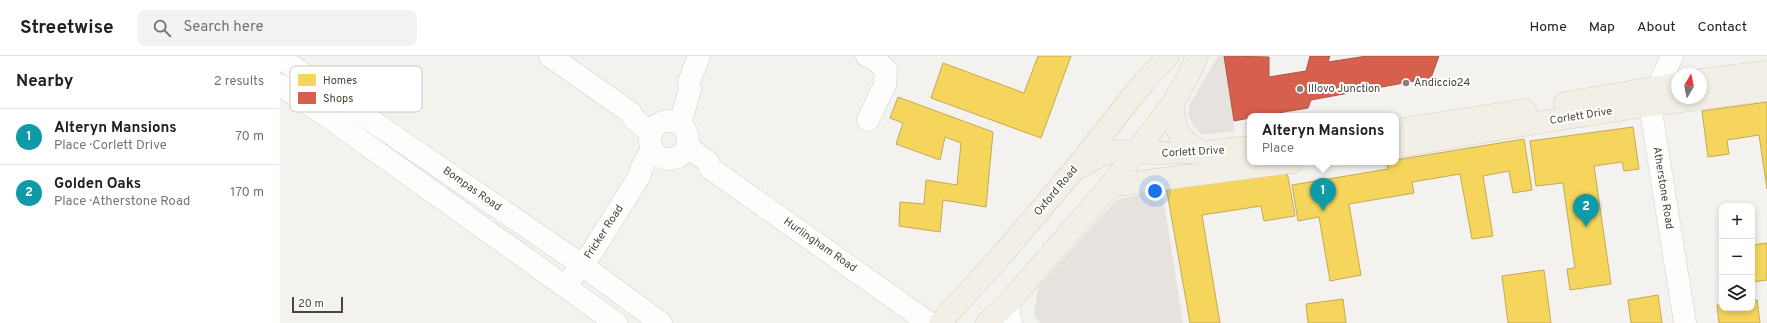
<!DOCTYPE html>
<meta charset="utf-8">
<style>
:root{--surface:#fff;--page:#f2f2f2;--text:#202124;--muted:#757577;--line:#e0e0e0;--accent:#b45309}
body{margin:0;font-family:Overpass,sans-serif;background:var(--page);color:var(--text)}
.controls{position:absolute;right:12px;bottom:12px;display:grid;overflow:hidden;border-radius:8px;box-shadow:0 2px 6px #0003}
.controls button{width:36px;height:36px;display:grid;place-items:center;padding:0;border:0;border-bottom:1px solid var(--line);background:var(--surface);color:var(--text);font:20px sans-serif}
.compass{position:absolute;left:1391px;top:12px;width:36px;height:36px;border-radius:50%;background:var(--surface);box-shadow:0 2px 6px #0003;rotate:10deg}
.scale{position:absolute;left:12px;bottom:10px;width:51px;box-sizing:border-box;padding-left:4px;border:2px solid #4b4439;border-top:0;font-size:11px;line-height:14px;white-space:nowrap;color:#4b4439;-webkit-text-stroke:3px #fff;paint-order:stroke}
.you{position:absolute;left:875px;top:135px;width:14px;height:14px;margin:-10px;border:3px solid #fff;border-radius:50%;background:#1a73e8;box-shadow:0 0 0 6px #1a73e833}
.badge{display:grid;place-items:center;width:26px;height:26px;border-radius:50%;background:var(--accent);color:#fff;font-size:13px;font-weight:700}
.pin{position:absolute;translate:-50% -33px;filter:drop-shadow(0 1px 2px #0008)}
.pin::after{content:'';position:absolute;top:21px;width:14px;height:12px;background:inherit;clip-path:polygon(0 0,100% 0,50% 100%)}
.popup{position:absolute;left:967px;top:57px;width:152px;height:52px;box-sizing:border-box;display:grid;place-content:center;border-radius:8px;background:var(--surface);filter:drop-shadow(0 1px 3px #0005);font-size:13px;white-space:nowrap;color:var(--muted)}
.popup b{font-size:15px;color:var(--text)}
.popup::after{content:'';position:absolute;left:50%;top:100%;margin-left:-8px;border:8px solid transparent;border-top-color:var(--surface)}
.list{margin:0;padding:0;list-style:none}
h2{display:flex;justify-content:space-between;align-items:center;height:52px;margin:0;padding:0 16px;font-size:17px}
h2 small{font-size:13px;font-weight:400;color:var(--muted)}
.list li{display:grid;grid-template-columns:26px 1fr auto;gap:12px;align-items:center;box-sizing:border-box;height:56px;padding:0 16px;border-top:1px solid var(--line)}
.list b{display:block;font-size:15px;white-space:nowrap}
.list p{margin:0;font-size:13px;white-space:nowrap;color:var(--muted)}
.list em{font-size:13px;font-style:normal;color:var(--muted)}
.icon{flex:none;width:22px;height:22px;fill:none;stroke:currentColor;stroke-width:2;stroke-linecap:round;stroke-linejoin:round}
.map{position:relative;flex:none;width:1487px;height:267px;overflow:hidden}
header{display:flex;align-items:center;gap:24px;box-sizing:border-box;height:56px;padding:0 20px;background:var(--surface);border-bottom:1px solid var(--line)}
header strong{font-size:19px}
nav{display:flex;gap:22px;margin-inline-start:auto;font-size:14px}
.search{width:280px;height:36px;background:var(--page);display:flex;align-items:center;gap:10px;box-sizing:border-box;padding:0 14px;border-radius:8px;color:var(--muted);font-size:15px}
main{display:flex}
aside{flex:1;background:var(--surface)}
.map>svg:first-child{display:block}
.parking{fill:#e6e3df}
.homes{fill:#f6d55c;stroke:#c3aa52}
.shops{fill:#d6604d;stroke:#ac5847}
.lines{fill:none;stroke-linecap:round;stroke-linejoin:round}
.minor-casing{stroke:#d2d0cb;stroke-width:23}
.major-casing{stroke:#d6cebb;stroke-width:23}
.minor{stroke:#fdfdfc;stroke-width:22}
.major{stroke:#f2efe6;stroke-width:22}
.poi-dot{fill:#868178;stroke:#fff;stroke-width:1.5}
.labels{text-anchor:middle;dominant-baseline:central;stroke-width:4;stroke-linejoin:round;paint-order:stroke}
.poi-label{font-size:11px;fill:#4b4439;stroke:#fff;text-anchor:start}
.street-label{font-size:11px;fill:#4b4439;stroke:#fff}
.key{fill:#fff;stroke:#c9c7c4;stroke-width:1}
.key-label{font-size:11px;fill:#4b4439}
</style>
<header>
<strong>Streetwise</strong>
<div class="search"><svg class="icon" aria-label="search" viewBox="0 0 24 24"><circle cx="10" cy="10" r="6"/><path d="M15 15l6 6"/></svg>Search here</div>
<nav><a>Home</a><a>Map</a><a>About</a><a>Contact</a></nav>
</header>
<main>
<aside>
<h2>Nearby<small>2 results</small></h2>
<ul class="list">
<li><span class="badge" style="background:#0f9aa8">1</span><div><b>Alteryn Mansions</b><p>Place · Corlett Drive</p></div><em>70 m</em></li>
<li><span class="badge" style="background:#0f9aa8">2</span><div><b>Golden Oaks</b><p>Place · Atherstone Road</p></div><em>170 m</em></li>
</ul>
</aside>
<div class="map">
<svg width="1487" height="267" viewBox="0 0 1487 267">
<rect width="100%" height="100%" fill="#f4f2ee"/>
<g class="parking">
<polygon points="938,0 944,0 955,75 929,78 921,78 912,68 908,58 910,48"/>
<polygon points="882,133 903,267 760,267 754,259 758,231 836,144"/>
</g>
<g class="homes">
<polygon points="758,0 791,0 761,82 651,42 663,7 744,37"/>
<polygon points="618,41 713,76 706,151 663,144 660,176 619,170 620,146 644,148 646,124 677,129 681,87 665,81 660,104 616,88 623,67 610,62"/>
<polygon points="1487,46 1487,133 1479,79 1447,84 1449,98 1428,101 1422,55"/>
<polygon points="1353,71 1359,113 1344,115 1342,106 1314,110 1331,228 1290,234 1287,213 1295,212 1283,127 1256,130 1250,85"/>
<polygon points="1244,83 1252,134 1233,137 1229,115 1203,120 1213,180 1192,183 1180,118 1132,126 1134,137 1069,148 1081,219 1050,225 1039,161 1018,165 1012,129 1108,113 1106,106 1116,106 1116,104"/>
<polygon points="1006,110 1015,160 984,165 981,150 922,159 940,267 910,267 886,130"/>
<polygon points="1487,187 1487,224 1472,226 1472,189"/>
<polygon points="1264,214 1271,267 1228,267 1222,220"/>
<polygon points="1378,239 1382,267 1351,267 1348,244"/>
<polygon points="1063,243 1066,267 1028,267 1026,248"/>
<polygon points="1477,244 1480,267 1439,267 1437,249 1442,249 1442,252 1472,252 1472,245"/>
</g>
<polygon class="shops" points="944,0 989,1 989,21 1026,15 1030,0 1050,0 1048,6 1087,0 1159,0 1151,22 1031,44 1028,52 980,60 970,60 970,62 954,65"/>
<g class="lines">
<g class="minor-casing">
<g id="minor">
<polyline points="270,0 351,57 353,62 371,77"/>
<polyline points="587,0 595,3 606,14 605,29 588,64"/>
<polyline points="1392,0 1370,49 1405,267"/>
<polyline points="0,2 302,209 381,267"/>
<polyline points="0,29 41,56 336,267"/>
<circle cx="389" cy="84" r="19"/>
<polyline points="400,68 410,33 409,26 419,0"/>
<polyline points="407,90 428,106 430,112 649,267"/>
<polyline points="293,220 312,196 360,119 361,113 372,93"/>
<polyline points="730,245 729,256 731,267"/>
</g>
</g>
<g class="major-casing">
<g id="major">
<polyline points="1421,24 1487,16"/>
<path d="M893,47C894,74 898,85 923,96"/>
<polyline points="1285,47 1397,28"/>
<polyline points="1116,74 1245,54"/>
<polyline points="1116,91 1231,71 1370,49 1487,34"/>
<polyline points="801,110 824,98 836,95 876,97 923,96 970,91"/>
<polyline points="830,130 1012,106"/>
<polyline points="660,267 721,200 794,114 864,26 888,0"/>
<polyline points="707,267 730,245 830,130 893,47 907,22 917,0"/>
</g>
</g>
<use href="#minor" class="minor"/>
<use href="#major" class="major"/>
</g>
<g class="poi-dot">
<circle cx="1126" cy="27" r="4"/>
<circle cx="1020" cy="33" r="4"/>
</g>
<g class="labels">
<g class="poi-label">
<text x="1134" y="27">Andiccio24</text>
<text x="1028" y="33">Illovo Junction</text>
</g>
<g class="street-label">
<text transform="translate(1301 60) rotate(-9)">Corlett Drive</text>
<text transform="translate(913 96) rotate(-3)">Corlett Drive</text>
<text transform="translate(1383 132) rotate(81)">Atherstone Road</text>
<text transform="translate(192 133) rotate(35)">Bompas Road</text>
<text transform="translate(776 135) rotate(-50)">Oxford Road</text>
<text transform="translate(324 176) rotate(-57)">Fricker Road</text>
<text transform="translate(540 189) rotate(35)">Hurlingham Road</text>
</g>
</g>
<rect x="10" y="10" width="132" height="46" rx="6" class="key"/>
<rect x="18" y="18" width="18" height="12" fill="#f6d55c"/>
<rect x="18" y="36" width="18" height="12" fill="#d6604d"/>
<g class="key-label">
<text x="43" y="28">Homes</text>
<text x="43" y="46">Shops</text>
</g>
</svg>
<div class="controls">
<button>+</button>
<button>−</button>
<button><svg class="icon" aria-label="layers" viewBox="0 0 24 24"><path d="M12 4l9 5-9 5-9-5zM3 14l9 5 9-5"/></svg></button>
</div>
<svg class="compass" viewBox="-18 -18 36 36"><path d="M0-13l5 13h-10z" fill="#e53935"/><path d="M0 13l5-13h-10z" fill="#757577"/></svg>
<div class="scale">20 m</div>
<div class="you"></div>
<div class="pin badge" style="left:1043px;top:155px;background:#0f9aa8">1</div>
<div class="popup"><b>Alteryn Mansions</b>Place</div>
<div class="pin badge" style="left:1306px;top:171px;background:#0f9aa8">2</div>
</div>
</main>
